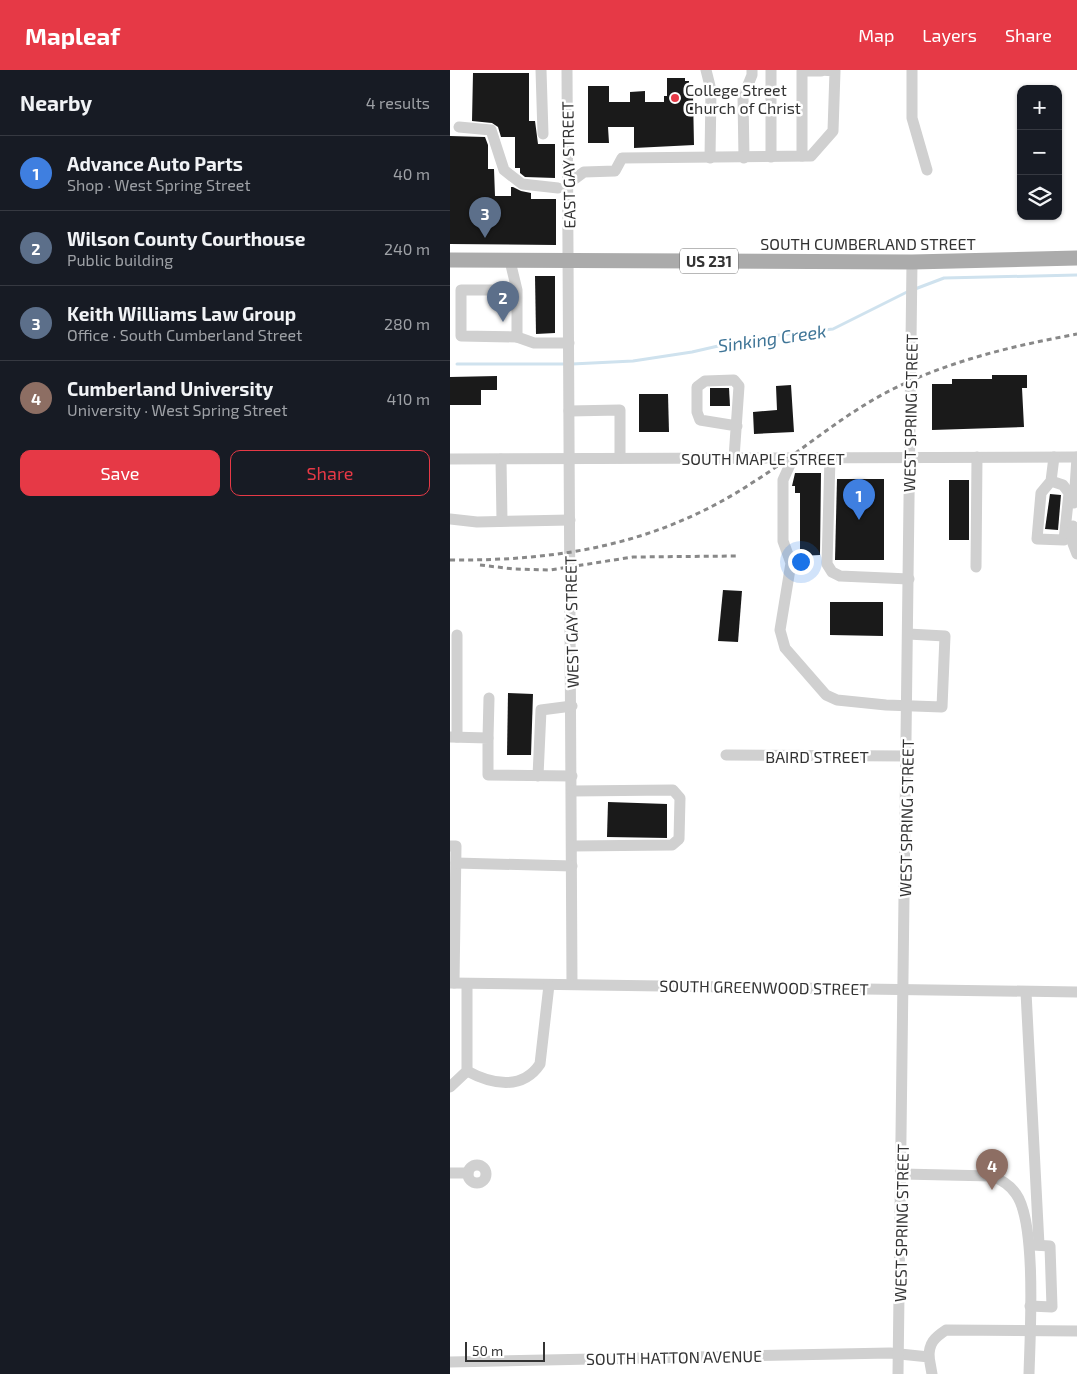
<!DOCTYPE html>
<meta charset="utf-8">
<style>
:root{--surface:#171b24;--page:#20242c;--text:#f1f3f6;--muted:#9ea1a6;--line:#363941;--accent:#e63946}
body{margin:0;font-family:"Exo 2",sans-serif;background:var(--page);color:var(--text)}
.controls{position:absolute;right:15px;top:15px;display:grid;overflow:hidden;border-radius:10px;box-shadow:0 1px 4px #0004}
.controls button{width:45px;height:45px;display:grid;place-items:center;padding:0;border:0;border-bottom:1px solid var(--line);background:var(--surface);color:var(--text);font:25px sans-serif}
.scale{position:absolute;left:15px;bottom:12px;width:80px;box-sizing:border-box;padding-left:5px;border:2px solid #333;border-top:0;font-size:14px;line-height:18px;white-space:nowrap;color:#333;-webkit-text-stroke:4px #fff;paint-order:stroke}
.you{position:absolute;left:350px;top:491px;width:18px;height:18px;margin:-12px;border:4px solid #fff;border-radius:50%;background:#1a73e8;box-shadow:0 0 0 8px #1a73e833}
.badge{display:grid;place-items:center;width:32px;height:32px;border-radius:50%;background:var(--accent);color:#fff;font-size:16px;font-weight:700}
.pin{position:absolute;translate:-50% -41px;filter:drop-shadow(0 1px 2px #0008)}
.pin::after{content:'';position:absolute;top:26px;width:18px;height:15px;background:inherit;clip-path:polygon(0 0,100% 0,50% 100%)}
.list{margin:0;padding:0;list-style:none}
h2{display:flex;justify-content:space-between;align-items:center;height:65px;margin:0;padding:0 20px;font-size:21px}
h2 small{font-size:16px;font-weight:400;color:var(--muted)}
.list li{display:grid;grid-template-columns:32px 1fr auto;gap:15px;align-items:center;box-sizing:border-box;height:75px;padding:0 20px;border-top:1px solid var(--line)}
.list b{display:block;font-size:19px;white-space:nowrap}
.list p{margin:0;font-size:16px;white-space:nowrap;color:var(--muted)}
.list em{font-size:16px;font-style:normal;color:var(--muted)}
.actions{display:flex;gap:10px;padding:15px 20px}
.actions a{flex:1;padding:11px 0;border:1px solid var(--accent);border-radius:10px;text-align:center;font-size:18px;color:var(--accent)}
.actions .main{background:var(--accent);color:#fff}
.icon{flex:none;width:28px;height:28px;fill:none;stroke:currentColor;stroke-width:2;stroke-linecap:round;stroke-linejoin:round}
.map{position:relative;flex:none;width:627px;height:1304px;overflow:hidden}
header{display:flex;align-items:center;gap:30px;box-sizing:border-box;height:70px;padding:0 25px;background:var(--accent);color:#fff}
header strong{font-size:24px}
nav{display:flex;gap:28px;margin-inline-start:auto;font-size:18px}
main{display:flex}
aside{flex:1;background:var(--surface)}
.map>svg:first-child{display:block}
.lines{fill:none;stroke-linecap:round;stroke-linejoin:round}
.stream{stroke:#cfe2ee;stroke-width:3}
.building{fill:#1a1a1a}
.minor{stroke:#d0d0d0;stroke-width:11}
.major{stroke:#ababab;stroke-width:15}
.rail{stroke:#888;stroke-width:3;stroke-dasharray:5 4;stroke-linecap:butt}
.poi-dot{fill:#e63946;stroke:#fff;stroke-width:2}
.labels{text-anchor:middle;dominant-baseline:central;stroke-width:5;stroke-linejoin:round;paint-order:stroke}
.shield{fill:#fff;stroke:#707070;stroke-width:1}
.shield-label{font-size:15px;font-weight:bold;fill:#333}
.poi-label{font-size:16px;fill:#333;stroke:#fff;text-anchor:start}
.street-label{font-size:16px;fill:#333;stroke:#fff}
.water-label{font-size:18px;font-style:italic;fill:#3f7597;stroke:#fff}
</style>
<header>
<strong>Mapleaf</strong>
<nav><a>Map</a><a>Layers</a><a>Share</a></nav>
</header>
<main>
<aside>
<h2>Nearby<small>4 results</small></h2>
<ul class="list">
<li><span class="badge" style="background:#3f7fe0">1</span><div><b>Advance Auto Parts</b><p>Shop · West Spring Street</p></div><em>40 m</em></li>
<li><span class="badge" style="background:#5c6f8a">2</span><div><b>Wilson County Courthouse</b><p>Public building</p></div><em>240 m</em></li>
<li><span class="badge" style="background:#5c6f8a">3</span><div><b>Keith Williams Law Group</b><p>Office · South Cumberland Street</p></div><em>280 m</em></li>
<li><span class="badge" style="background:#8d6e63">4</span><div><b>Cumberland University</b><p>University · West Spring Street</p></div><em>410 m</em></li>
</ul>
<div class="actions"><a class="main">Save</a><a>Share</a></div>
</aside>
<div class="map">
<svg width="627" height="1304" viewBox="0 0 627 1304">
<rect width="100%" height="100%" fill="#fff"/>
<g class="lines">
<g class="stream">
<polyline points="465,219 494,208 627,205"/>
<polyline points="7,294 116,294"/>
<polyline points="122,294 183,291 242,282 303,268 383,259 459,221"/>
</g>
</g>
<g class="building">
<polygon points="23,3 79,3 79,51 85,51 88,74 105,74 105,108 75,107 70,103 70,98 65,98 65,67 51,67 48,57 42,53 22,51"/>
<polygon points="217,8 235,8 235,11 239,11 239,26 243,26 244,75 184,78 184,57 158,57 159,73 138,73 138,16 159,16 159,32 180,32 180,22 195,21 195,32 214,32 214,26 217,26"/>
<polygon points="0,66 35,67 38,75 38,99 44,99 45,126 61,126 61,117 63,117 71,121 81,123 81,129 106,129 106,175 0,174"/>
<polygon points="85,206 105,206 105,263 86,264"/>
<polygon points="542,305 577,305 577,318 572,318 574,357 482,360 482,314 502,314 502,309 542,309"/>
<polygon points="47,306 47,320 31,320 31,335 0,335 0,307"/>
<polygon points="341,315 344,362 304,364 303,342 327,340 326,316"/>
<polygon points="260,318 279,318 280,336 260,336"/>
<polygon points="189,324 218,324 219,362 189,362"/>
<polygon points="345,403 371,403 370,485 350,486 350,423 345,423 345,416 342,416"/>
<polygon points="387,409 434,409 434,490 385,490"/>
<rect x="499" y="410" width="20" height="60"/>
<polygon points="600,424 611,425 608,460 595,459"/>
<polygon points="273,520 292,521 288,572 268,571"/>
<polygon points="380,532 433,532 433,566 380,565"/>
<polygon points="58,623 83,624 81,685 57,685"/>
<polygon points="158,732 217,734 217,768 157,767"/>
</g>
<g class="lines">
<g class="minor">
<polyline points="91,0 93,64"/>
<polyline points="117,0 122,914"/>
<polyline points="256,0 261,20 260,88"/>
<polyline points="462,0 462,48 477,100"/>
<polyline points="9,57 41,60 54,100 72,114 108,118"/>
<polyline points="352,86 352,1 371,1"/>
<polyline points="321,87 321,0"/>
<polyline points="294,88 293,27 302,5 302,0"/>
<polyline points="119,113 134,102 165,101 172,88 361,86 383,61 385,1 371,0"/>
<polyline points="60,191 67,220 67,267 11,266 11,220 67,220"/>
<polyline points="67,267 84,273 119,273"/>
<polyline points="119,341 170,340 170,388"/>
<polyline points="284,388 289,316 284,310 255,311 247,317 247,342 250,350 287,356"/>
<polyline points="343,388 333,410 333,471 341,493 330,560 335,578 376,625 387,630 436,635 492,637 495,566 458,564"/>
<polyline points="380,388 377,494 382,502 390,506 459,509"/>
<polyline points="0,389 627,387"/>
<polyline points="51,389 52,451"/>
<polyline points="601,411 613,415 619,423 614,470 587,469 591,423 601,411 604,387"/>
<polyline points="624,433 627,387"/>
<polyline points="0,449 27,452 120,450"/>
<polyline points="623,456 622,471 627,484"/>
<polyline points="526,497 527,387"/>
<polyline points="0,667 38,668 38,705 122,706"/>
<polyline points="7,667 7,565"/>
<polyline points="38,668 39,628"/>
<polyline points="276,685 457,686"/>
<polyline points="88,706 91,640 122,636"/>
<polyline points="0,776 6,776 4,913"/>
<polyline points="122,776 222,775 229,769 230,728 223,720 122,721"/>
<polyline points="6,793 122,796"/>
<polyline points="0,913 627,922"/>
<polyline points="576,922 589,1175"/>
<path d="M17,1001C41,1014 72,1021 90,994L99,915"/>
<polyline points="0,1017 17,1001 17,914"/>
<circle cx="27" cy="1104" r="9"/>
<polyline points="0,1103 18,1103"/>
<path d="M452,1104L542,1106C552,1110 560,1115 566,1124C587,1153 580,1266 579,1304"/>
<polyline points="580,1236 602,1237 600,1176 583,1175"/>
<path d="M479,1287C479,1273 484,1268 496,1260L627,1261"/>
<polyline points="0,1292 440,1283 479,1287 482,1304"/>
<polyline points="448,1304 462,192"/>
</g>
<polyline class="major" points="0,190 462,192 627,188"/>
<g class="rail">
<path d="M0,490C112,491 210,474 305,411C352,381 393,344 443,319C502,290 563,276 627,264"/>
<polyline points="30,495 64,499 100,500 183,487 286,486"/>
</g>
</g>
<circle class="poi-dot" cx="225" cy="28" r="5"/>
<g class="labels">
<rect class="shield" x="230" y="178.5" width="58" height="25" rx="4"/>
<g class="shield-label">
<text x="259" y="191">US 231</text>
</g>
<g class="poi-label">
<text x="235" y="19">College Street<tspan x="235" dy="18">Church of Christ</tspan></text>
</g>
<g class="street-label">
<text transform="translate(118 95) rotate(-91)">EAST GAY STREET</text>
<text x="418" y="173">SOUTH CUMBERLAND STREET</text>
<text transform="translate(460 343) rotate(-89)">WEST SPRING STREET</text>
<text x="313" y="388">SOUTH MAPLE STREET</text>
<text transform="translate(121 552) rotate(-91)">WEST GAY STREET</text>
<text x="367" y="686">BAIRD STREET</text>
<text transform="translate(456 748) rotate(-89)">WEST SPRING STREET</text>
<text transform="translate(314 917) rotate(1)">SOUTH GREENWOOD STREET</text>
<text transform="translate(451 1153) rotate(-89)">WEST SPRING STREET</text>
<text transform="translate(224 1287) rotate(-1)">SOUTH HATTON AVENUE</text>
</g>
<g class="water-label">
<text transform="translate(322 268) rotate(-8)">Sinking Creek</text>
</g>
</g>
</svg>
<div class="controls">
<button>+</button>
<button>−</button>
<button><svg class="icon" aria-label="layers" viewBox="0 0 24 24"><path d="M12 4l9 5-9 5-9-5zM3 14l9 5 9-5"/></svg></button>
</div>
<div class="scale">50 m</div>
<div class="you"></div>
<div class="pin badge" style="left:409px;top:450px;background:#3f7fe0">1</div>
<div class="pin badge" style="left:53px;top:252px;background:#5c6f8a">2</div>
<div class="pin badge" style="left:35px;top:168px;background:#5c6f8a">3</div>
<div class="pin badge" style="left:542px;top:1120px;background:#8d6e63">4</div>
</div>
</main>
